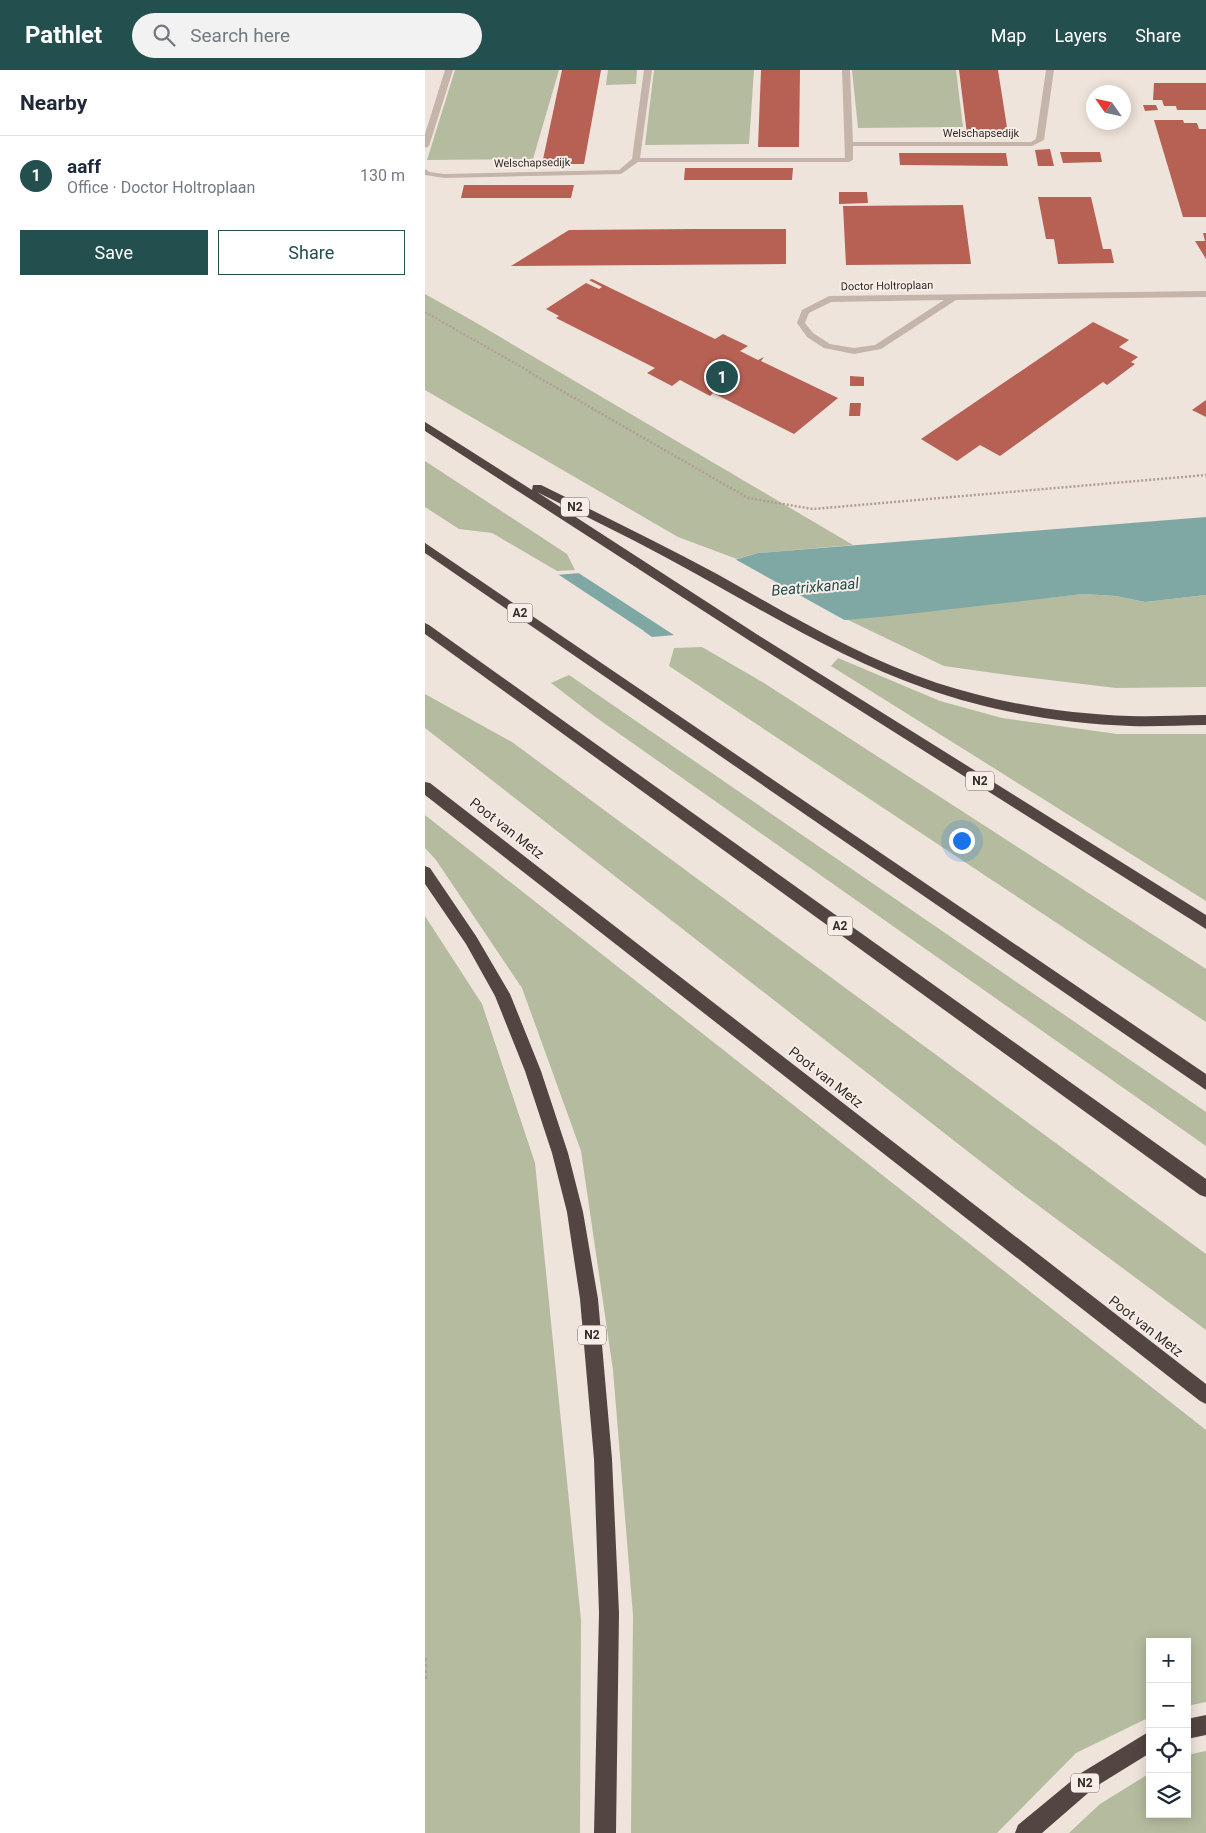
<!DOCTYPE html>
<meta charset="utf-8">
<style>
:root{--surface:#fff;--page:#f2f2f3;--text:#1f2937;--muted:#747a83;--line:#e0e1e3;--accent:#234f4e}
body{margin:0;font-family:Roboto,sans-serif;background:var(--page);color:var(--text)}
.controls{position:absolute;right:15px;bottom:15px;display:grid;overflow:hidden;border-radius:0px;box-shadow:0 2px 12px #0003}
.controls button{width:45px;height:45px;display:grid;place-items:center;padding:0;border:0;border-bottom:1px solid var(--line);background:var(--surface);color:var(--text);font:25px sans-serif}
.compass{position:absolute;left:661px;top:15px;width:45px;height:45px;border-radius:50%;background:var(--surface);box-shadow:0 2px 12px #0003;rotate:304deg}
.you{position:absolute;left:536px;top:770px;width:18px;height:18px;margin:-12px;border:4px solid #fff;border-radius:50%;background:#1a73e8;box-shadow:0 0 0 8px #1a73e833}
.badge{display:grid;place-items:center;width:32px;height:32px;border-radius:50%;background:var(--accent);color:#fff;font-size:16px;font-weight:700}
.pin{position:absolute;translate:-50% -50%;border:2px solid #fff;box-shadow:0 1px 5px #0006}
.list{margin:0;padding:0;list-style:none}
h2{display:flex;justify-content:space-between;align-items:center;height:65px;margin:0;padding:0 20px;font-size:21px}
h2 small{font-size:16px;font-weight:400;color:var(--muted)}
.list li{display:grid;grid-template-columns:32px 1fr auto;gap:15px;align-items:center;box-sizing:border-box;height:80px;padding:0 20px;border-top:1px solid var(--line)}
.list b{display:block;font-size:19px;white-space:nowrap}
.list p{margin:0;font-size:16px;white-space:nowrap;color:var(--muted)}
.list em{font-size:16px;font-style:normal;color:var(--muted)}
.actions{display:flex;gap:10px;padding:15px 20px}
.actions a{flex:1;padding:11px 0;border:1px solid var(--accent);border-radius:0px;text-align:center;font-size:18px;color:var(--accent)}
.actions .main{background:var(--accent);color:#fff}
.icon{flex:none;width:28px;height:28px;fill:none;stroke:currentColor;stroke-width:2;stroke-linecap:round;stroke-linejoin:round}
.map{position:relative;flex:none;width:781px;height:1763px;overflow:hidden}
header{display:flex;align-items:center;gap:30px;box-sizing:border-box;height:70px;padding:0 25px;background:var(--accent);color:#fff}
header strong{font-size:24px}
nav{display:flex;gap:28px;margin-inline-start:auto;font-size:18px}
.search{width:350px;height:45px;background:var(--page);display:flex;align-items:center;gap:12px;box-sizing:border-box;padding:0 18px;border-radius:28px;color:var(--muted);font-size:19px}
main{display:flex}
aside{flex:1;background:var(--surface)}
.map>svg:first-child{display:block}
.green{fill:#b4bb9e}
.water{fill:#7fa8a5}
.pier{fill:#eee4dc}
.building{fill:#b66153}
.lines{fill:none;stroke-linecap:round;stroke-linejoin:round}
.path-far2{stroke:#b09e94;stroke-width:2;stroke-dasharray:2 2;stroke-linecap:butt}
.path-far1{stroke:#b09e94;stroke-width:2.5;stroke-dasharray:2 2;stroke-linecap:butt}
.path{stroke:#b09e94;stroke-width:4;stroke-dasharray:3 3;stroke-linecap:butt}
.street{fill:#c5b4aa;fill-rule:evenodd}
.highway{fill:#534541;fill-rule:evenodd}
.labels{text-anchor:middle;dominant-baseline:central;stroke-width:4;stroke-linejoin:round;paint-order:stroke}
.far-street-label{font-size:11px;fill:#332b28;stroke:#f7eee8}
.shield{fill:#f7eee8;stroke:#6e6662;stroke-width:1}
.shield-label{font-size:12px;font-weight:bold;fill:#332b28}
.street-label{font-size:14px;fill:#332b28;stroke:#f7eee8}
.water-label{font-size:15px;font-style:italic;fill:#234f4e;stroke:#f7eee8}
</style>
<header>
<strong>Pathlet</strong>
<div class="search"><svg class="icon" aria-label="search" viewBox="0 0 24 24"><circle cx="10" cy="10" r="6"/><path d="M15 15l6 6"/></svg>Search here</div>
<nav><a>Map</a><a>Layers</a><a>Share</a></nav>
</header>
<main>
<aside>
<h2>Nearby<small></small></h2>
<ul class="list">
<li><span class="badge">1</span><div><b>aaff</b><p>Office · Doctor Holtroplaan</p></div><em>130 m</em></li>
</ul>
<div class="actions"><a class="main">Save</a><a>Share</a></div>
</aside>
<div class="map">
<svg width="781" height="1763" viewBox="0 0 781 1763">
<rect width="100%" height="100%" fill="#eee4dc"/>
<g class="green">
<polygon points="30,0 134,0 108,89 2,90"/>
<polygon points="183,0 212,0 211,14 181,15"/>
<polygon points="229,0 329,0 324,74 220,75"/>
<polygon points="427,0 531,0 538,57 433,58"/>
<polygon points="0,224 48,251 428,475 333,483 312,489 253,467 0,320"/>
<polygon points="0,391 142,484 150,500 132,501 67,463 34,459 0,437"/>
<polygon points="658,524 691,526 720,532 781,525 781,617 691,618 590,606 519,596 421,549"/>
<polygon points="277,577 339,613 781,899 781,952 244,596 249,578"/>
<polygon points="413,588 515,631 577,648 692,664 781,664 781,831 406,596"/>
<polygon points="144,605 781,1042 781,1076 169,646 126,613"/>
<polygon points="0,624 87,672 781,1184 781,1260 591,1119 0,658"/>
<polygon points="0,745 781,1360 781,1632 762,1636 762,1572 725,1572 725,1647 651,1683 572,1763 206,1763 208,1545 188,1300 156,1081 97,918 11,790 0,778"/>
<polygon points="0,846 57,934 110,1093 156,1550 155,1763 0,1763"/>
<polygon points="781,1681 781,1763 644,1763 675,1734 725,1703 725,1744 762,1744 762,1685"/>
</g>
<polygon class="water" points="781,447 781,525 720,532 691,526 658,524 465,546 227,567 217,560 179,563 167,572 78,579 72,574 62,581 0,587 0,521 9,527 29,513 306,491 333,483"/>
<g class="pier">
<polygon points="308,488 423,552 252,567 152,502"/>
<polygon points="131,503 219,561 180,564 166,575 78,581 71,577 61,584 0,590 0,519 9,524 28,511"/>
</g>
<g class="building">
<polygon points="137,0 176,0 159,94 117,94"/>
<polygon points="336,0 375,0 374,77 333,77"/>
<polygon points="534,0 573,0 583,64 542,64"/>
<polygon points="729,13 781,13 781,40 752,40 751,36 739,36 737,30 728,30"/>
<polygon points="718,35 731,35 733,40 720,41"/>
<polygon points="729,50 758,50 759,53 772,53 774,59 781,59 781,147 758,147"/>
<polygon points="625,79 629,96 613,96 610,80"/>
<polygon points="635,82 675,82 677,92 638,93"/>
<polygon points="474,83 581,83 583,96 475,95"/>
<polygon points="260,98 368,98 367,110 259,110"/>
<polygon points="39,115 149,115 146,128 36,128"/>
<polygon points="414,122 442,122 443,133 414,134"/>
<polygon points="613,127 666,127 678,179 686,179 689,193 633,194 629,169 621,169"/>
<polygon points="538,135 546,194 421,195 418,136"/>
<polygon points="271,159 361,159 361,194 86,196 144,160"/>
<polygon points="778,163 781,163 781,189 770,171 780,171"/>
<polygon points="167,209 290,269 298,264 323,276 315,281 333,290 339,287 336,291 413,328 369,364 288,323 285,326 255,310 247,316 222,303 230,298 131,248 134,246 121,239 161,213 174,219 177,217 164,210"/>
<polygon points="668,252 704,270 694,277 713,287 706,292 710,294 682,315 678,312 575,386 555,375 532,391 496,369"/>
<polygon points="425,306 439,307 439,316 425,316"/>
<polygon points="781,330 781,347 767,340"/>
<polygon points="425,333 436,333 435,346 424,346"/>
</g>
<g class="lines">
<polyline class="path-far2" points="0,242 107,303"/>
<polyline class="path-far1" points="104,302 323,428 388,439 781,405"/>
<polyline class="path" points="0,1588 0,1612"/>
<g class="street">
<polygon points="20,0 28,0 4,76 0,78 0,64"/>
<polygon points="219,0 227,0 215,88 420,88 417,0 425,0 428,72 606,72 611,69 621,0 629,0 619,70 607,76 428,76 428,90 424,92 213,92 196,104 19,108 0,105 0,99 5,102 19,104 194,100 207,89"/>
<path d="M781,221V227L531,230L456,279L429,284L399,278L382,267L372,253L377,240L404,226ZM519,230L450,275L429,278L405,274L388,263L380,253L384,243L406,232Z"/>
</g>
<g class="highway">
<path d="M0,352L107,420L108,415H116C175,444 234,473 292,504C363,544 434,587 512,613C574,633 640,644 705,646C731,647 756,645 781,645V655C756,655 731,657 706,656C637,653 567,642 502,619C421,591 347,546 273,505C220,475 166,449 112,422L333,565L781,845V859L325,571L0,361Z"/>
<polygon points="0,473 781,1004 781,1020 0,483"/>
<polygon points="0,553 4,555 781,1109 781,1127 775,1125 0,564"/>
<polygon points="0,712 5,713 781,1314 781,1334 775,1331 0,725"/>
<polygon points="0,796 5,798 51,866 85,924 116,1001 143,1083 158,1142 173,1229 187,1389 194,1543 191,1763 169,1763 174,1543 169,1389 155,1229 142,1142 127,1083 100,1001 70,926 41,874 0,814"/>
<polygon points="781,1645 781,1665 762,1669 762,1649"/>
<polygon points="725,1661 725,1683 670,1717 617,1763 590,1763 593,1755 656,1703"/>
</g>
</g>
<g class="labels">
<g class="far-street-label">
<text x="556" y="63">Welschapsedijk</text>
<text transform="translate(107 93) rotate(-1)">Welschapsedijk</text>
<text transform="translate(462 216) rotate(-1)">Doctor Holtroplaan</text>
</g>
<g class="shield">
<rect x="136" y="427.5" width="28" height="19" rx="4"/>
<rect x="82.5" y="533.5" width="25" height="19" rx="4"/>
<rect x="541" y="701.5" width="28" height="19" rx="4"/>
<rect x="402.5" y="846.5" width="25" height="19" rx="4"/>
<rect x="153" y="1255.5" width="28" height="19" rx="4"/>
<rect x="646" y="1703.5" width="28" height="19" rx="4"/>
</g>
<g class="shield-label">
<text x="150" y="437">N2</text>
<text x="95" y="543">A2</text>
<text x="555" y="711">N2</text>
<text x="415" y="856">A2</text>
<text x="167" y="1265">N2</text>
<text x="660" y="1713">N2</text>
</g>
<g class="street-label">
<text transform="translate(82 758) rotate(38)">Poot van Metz</text>
<text transform="translate(401 1007) rotate(38)">Poot van Metz</text>
<text transform="translate(721 1256) rotate(38)">Poot van Metz</text>
</g>
<g class="water-label">
<text transform="translate(390 517) rotate(-5)">Beatrixkanaal</text>
</g>
</g>
</svg>
<div class="controls">
<button>+</button>
<button>−</button>
<button><svg class="icon" aria-label="locate" viewBox="0 0 24 24"><circle cx="12" cy="12" r="6"/><path d="M12 2v4M12 18v4M2 12h4M18 12h4"/></svg></button>
<button><svg class="icon" aria-label="layers" viewBox="0 0 24 24"><path d="M12 4l9 5-9 5-9-5zM3 14l9 5 9-5"/></svg></button>
</div>
<svg class="compass" viewBox="-18 -18 36 36"><path d="M0-13l5 13h-10z" fill="#e53935"/><path d="M0 13l5-13h-10z" fill="#747a83"/></svg>
<div class="you"></div>
<div class="pin badge" style="left:297px;top:307px">1</div>
</div>
</main>
